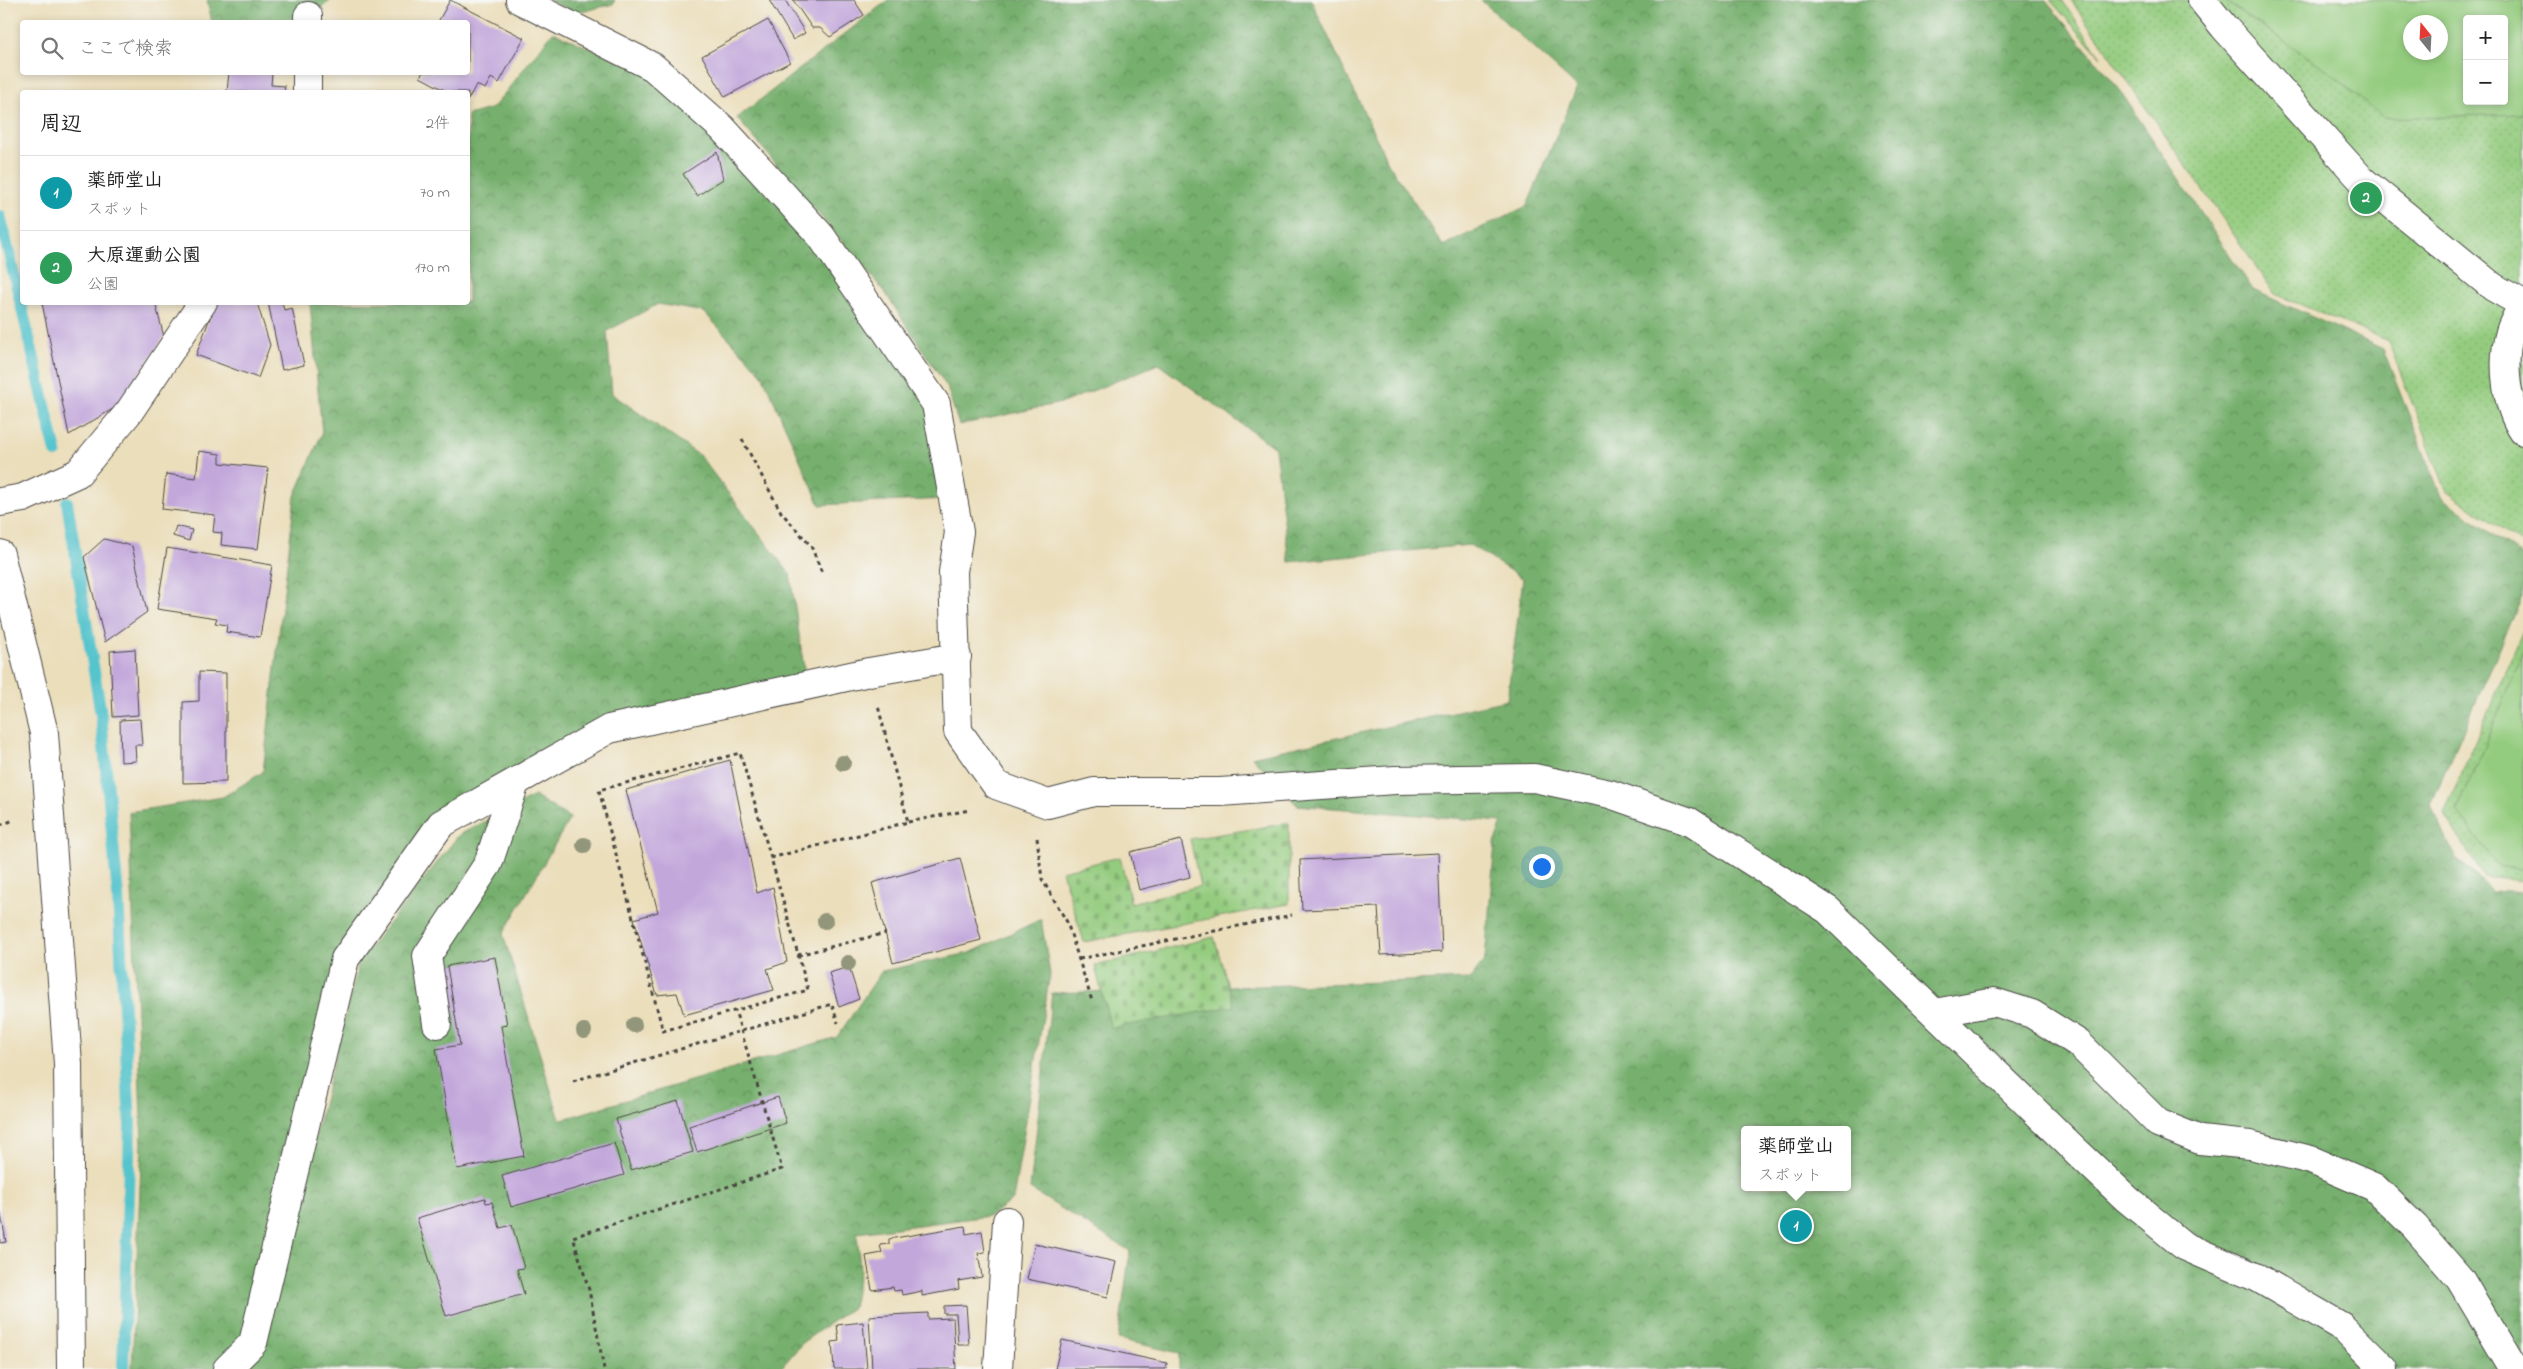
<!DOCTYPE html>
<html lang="ja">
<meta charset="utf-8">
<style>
:root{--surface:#fff;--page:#f2f2f2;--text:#222;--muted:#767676;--line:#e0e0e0;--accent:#d1495b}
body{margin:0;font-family:"Indie Flower","Klee One",sans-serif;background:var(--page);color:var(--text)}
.controls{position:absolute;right:15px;top:15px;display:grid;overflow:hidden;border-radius:5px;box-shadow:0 2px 8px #0003}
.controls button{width:45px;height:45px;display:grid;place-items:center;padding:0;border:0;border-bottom:1px solid var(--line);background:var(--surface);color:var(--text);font:25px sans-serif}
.compass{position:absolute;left:2403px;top:15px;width:45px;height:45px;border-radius:50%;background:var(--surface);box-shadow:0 2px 8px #0003;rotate:342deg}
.you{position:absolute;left:1541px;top:866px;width:18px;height:18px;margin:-12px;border:4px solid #fff;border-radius:50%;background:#1a73e8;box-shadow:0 0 0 8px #1a73e833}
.badge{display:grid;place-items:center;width:32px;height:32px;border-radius:50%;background:var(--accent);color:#fff;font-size:16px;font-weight:700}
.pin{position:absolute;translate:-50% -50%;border:2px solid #fff;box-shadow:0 1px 5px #0006}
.popup{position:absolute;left:1741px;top:1126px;width:110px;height:65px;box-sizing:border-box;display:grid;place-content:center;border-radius:5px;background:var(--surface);filter:drop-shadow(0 1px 4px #0005);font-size:16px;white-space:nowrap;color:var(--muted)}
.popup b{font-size:19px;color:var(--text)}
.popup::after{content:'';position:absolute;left:50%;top:100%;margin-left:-10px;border:10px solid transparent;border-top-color:var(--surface)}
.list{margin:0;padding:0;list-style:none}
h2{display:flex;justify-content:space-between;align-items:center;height:65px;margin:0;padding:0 20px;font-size:21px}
h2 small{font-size:16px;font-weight:400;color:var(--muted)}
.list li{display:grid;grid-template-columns:32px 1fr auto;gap:15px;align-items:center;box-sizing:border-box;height:75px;padding:0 20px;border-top:1px solid var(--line)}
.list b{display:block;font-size:19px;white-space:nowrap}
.list p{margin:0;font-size:16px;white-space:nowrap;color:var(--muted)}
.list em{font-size:16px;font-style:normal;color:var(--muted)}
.icon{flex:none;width:28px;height:28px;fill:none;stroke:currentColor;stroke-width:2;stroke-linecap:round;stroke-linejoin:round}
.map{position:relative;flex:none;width:2523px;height:1369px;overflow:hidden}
.search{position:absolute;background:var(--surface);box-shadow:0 2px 8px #0003;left:20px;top:20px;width:450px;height:55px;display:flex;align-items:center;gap:12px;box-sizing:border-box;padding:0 18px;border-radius:5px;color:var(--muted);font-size:19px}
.panel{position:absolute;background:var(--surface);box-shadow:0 2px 8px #0003;left:20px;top:90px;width:450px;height:215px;border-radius:5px}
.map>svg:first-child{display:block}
.grass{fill:url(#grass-tufts);stroke:#607c55}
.forest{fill:url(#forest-crowns);stroke:#516e4c;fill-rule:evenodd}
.cemetery{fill:url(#cemetery-stones);stroke:#607c55}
.park{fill:url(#park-dots);stroke:#607c55;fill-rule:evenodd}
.garden{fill:#94cc7f;stroke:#607c55;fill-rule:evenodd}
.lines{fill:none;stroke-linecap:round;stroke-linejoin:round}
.stream{stroke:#56c4cd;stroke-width:12}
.building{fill:#c2a7db}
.minor-casing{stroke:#484641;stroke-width:30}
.path{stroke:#484641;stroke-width:3;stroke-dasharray:4 4;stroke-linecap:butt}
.minor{stroke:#fff;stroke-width:28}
.tree{fill:#92967a}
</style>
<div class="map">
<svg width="2523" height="1369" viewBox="0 0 2523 1369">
<defs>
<pattern id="grass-tufts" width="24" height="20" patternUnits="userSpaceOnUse" patternTransform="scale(1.25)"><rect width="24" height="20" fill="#94cc7f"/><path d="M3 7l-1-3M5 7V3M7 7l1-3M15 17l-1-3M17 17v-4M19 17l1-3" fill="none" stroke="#80af6e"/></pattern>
<pattern id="forest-crowns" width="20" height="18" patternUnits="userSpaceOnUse" patternTransform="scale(1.25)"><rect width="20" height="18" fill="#77b06e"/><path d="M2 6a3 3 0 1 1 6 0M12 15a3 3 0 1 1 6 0" fill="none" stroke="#628f5b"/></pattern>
<pattern id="cemetery-stones" width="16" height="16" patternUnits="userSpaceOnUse" patternTransform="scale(1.25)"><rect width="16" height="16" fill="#94cc7f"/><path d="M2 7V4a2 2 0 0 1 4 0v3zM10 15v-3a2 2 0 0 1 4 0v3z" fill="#80af6e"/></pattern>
<pattern id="park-dots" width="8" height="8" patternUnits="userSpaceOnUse" patternTransform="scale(1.25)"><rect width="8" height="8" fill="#94cc7f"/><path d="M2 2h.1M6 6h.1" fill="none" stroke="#80af6e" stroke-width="1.8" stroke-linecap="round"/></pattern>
</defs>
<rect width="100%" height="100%" fill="#f6f6f2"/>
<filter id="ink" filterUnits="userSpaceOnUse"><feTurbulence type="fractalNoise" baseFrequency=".02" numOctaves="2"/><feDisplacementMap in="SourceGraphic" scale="10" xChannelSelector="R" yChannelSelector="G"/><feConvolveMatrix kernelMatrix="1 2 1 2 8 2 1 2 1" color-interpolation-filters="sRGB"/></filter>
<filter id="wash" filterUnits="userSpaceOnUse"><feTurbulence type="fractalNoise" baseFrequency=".0096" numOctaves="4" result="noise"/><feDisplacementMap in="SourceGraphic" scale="20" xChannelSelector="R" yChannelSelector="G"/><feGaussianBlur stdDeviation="1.12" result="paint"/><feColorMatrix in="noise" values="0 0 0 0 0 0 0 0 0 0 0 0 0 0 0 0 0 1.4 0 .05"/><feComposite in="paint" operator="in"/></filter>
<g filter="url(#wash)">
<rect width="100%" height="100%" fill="#ebdebb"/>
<polygon class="grass" points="2050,0 2062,0 2101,57"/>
<g class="forest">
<polygon points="207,0 331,0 304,22 212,22"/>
<polygon points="548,0 615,0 613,4 577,13"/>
<path d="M888,0H1311L1388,163L1443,246L1527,206L1577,87L1481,0H2045L2117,86L2253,290L2383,349L2441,496L2523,557V595L2431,804L2454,856L2493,891L2523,893V1369H1179V1353L1118,1339L1130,1251L1030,1189L1052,993L1471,979L1485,959L1495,843L1502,822L1297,805L1252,757L1507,700L1523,579L1470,545L1289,562L1275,448L1158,364L1065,402L959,425L947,387L884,291L737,118ZM1745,1130H1847V1187H1745Z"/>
<polygon points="553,32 650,74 813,241 931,406 946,499 820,505 762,374 704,312 658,304 607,331 612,394 700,456 790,574 805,675 607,720 437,817 338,956 246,1339 217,1369 132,1369 142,1143 129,812 223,797 263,772 295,496 322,433 310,303 468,302 468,115 493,108"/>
<polygon points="534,796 570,818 503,934 560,1120 837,1037 882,971 970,953 1041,919 1050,974 1013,1200 989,1216 857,1233 860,1270 853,1307 803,1342 780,1369 241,1369 262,1349 359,961 459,835"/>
</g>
<g class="cemetery">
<polygon points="1289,823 1289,904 1084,942 1062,871 1120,857 1131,903 1200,886 1190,839"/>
<polygon points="1214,937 1234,1006 1111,1028 1095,966"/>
</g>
<g class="park">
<path d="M2071,0H2523V545L2446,490L2388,341L2275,294ZM2467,19H2504V101H2467ZM2410,22H2440V52H2410Z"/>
<polygon points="2523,631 2523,881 2484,877 2444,814"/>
</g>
<g class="garden">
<path d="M2223,0H2523V114L2384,118L2329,71ZM2467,19H2504V101H2467ZM2410,22H2440V52H2410Z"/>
<polygon points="2523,654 2523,869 2499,867 2457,811"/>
</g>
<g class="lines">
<g class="stream">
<polyline points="0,216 56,452"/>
<polyline points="67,502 101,715 118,896 130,1125 123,1369"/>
</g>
</g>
<g id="blocks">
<g class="building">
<polygon points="450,0 524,38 499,83 491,78 485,89 476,85 468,100 468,92 448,92 420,77 423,72 468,72 468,22 438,22"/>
<polygon points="769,0 785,0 805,33 793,40"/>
<polygon points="793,0 854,0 864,15 830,37 820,28 812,28"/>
<polygon points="768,20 790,62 725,97 702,56"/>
<polygon points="229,72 272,73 271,85 285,86 284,92 227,92"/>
<polygon points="717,152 723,179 697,196 683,174"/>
<polygon points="45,302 155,302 164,337 116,407 69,435 42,303"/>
<polygon points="216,302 257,303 270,345 258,378 196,355"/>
<polygon points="268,302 282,302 284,310 292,308 304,365 282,370"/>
<polygon points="199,451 220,454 220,463 268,468 258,549 221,545 222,533 213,532 215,515 162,509 166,474 196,478"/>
<polygon points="176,526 192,530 189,541 173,536"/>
<polygon points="104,539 132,546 147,612 105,642 84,557"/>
<polygon points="167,548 272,565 260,637 226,632 227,625 215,623 217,618 157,609"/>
<polygon points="135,649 138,715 113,717 110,651"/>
<polygon points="199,672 226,673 226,782 183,783 183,702 199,701"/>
<polygon points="140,719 142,745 135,745 136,761 121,762 120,720"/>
<polygon points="730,760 757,893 773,887 787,962 767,969 774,990 684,1015 677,993 657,995 634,919 658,912 626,790"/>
<polygon points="1181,840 1190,877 1139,890 1130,852"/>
<polygon points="1438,853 1442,952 1381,955 1378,907 1302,910 1300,860"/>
<polygon points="960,858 981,940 893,963 872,883"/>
<polygon points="495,957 507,1025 501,1026 524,1156 457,1169 436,1049 460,1045 447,966"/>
<polygon points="849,967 859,999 839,1007 829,973"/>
<polygon points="778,1097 786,1123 697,1152 689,1126"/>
<polygon points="678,1101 693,1152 631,1170 616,1119"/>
<polygon points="614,1143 624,1175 511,1207 502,1176"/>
<polygon points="485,1198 486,1203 492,1202 500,1228 512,1225 524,1268 517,1269 524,1294 446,1316 417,1218"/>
<polygon points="0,1208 6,1242 0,1243"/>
<polygon points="965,1226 966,1234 982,1231 985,1252 978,1253 982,1277 958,1281 959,1289 922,1296 922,1291 902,1295 901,1290 894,1291 893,1287 872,1290 866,1256 882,1253 880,1245 889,1244 889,1239"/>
<polygon points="1035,1244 1116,1262 1108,1297 1027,1279"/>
<polygon points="966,1305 969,1345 958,1345 956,1314 944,1314 944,1306"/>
<polygon points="928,1313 928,1319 953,1318 956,1369 872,1369 869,1316"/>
<polygon points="863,1322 867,1369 834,1369 832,1342 839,1341 837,1325"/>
<polygon points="1062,1340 1167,1363 1166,1369 1055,1369"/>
</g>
</g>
</g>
<g filter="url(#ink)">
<use href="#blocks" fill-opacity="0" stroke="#484641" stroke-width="1"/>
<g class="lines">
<g class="minor-casing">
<g id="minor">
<polyline points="520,0 653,67 722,128 821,236 936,404 959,532 953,572 958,731 996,785 1048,804 1094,792 1220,792 1395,780 1534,778 1610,794 1690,822 1828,910 2073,1148 2127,1199 2184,1246 2258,1278 2341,1326 2384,1369"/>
<polyline points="2202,0 2224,27 2362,180 2493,287 2523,304"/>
<polyline points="308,22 308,16"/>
<polyline points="307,92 307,72"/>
<path d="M2523,303C2519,313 2513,322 2510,332C2501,362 2506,406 2523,431"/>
<polyline points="0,502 23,498 78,473 129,412 203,302"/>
<polyline points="0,554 44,733 68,1064 71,1369"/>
<polyline points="1935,1013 1994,1002 2032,1014 2078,1043 2158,1123 2200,1140 2250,1145 2311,1160 2374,1187 2415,1227 2460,1279 2514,1369"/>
<polyline points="437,1024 427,956 488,864 515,783"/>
<polyline points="227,1369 253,1343 345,959 441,824 609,729 869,672 957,657"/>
<polyline points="998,1369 1007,1221"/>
</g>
</g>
<g class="path">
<polyline points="742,439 781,512 811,546 823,575"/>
<polyline points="908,822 969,810"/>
<polyline points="0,825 14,820"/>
<polyline points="1037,838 1042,879 1067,922 1092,1001"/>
<polyline points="771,858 740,753 599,790 663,1031 808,990 771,858 908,822 878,706"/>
<polyline points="798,955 886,933"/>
<polyline points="1079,959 1292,915"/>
<polyline points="573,1081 832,1004 838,1023"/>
<polyline points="604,1369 589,1290 573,1237 782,1169 735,1010"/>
</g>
<use href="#minor" class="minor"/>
</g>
<g class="tree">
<circle cx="843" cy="763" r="8"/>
<circle cx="584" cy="845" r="8"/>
<circle cx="825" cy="921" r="8"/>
<circle cx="848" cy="963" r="8"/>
<circle cx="634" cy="1025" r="8"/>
<circle cx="584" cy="1031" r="8"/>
</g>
</g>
</svg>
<div class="controls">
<button>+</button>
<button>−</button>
</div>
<svg class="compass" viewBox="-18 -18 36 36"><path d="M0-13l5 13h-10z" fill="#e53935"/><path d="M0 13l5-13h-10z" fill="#767676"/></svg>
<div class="you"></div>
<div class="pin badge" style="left:1796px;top:1226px;background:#0f9aa8">1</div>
<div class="popup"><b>薬師堂山</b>スポット</div>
<div class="pin badge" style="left:2366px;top:198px;background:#2e9e5b">2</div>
<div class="search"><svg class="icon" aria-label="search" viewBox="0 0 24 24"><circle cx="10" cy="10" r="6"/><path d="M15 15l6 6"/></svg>ここで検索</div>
<section class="panel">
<h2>周辺<small>2件</small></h2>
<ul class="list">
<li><span class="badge" style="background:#0f9aa8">1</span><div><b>薬師堂山</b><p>スポット</p></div><em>70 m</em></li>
<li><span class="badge" style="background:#2e9e5b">2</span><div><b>大原運動公園</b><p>公園</p></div><em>170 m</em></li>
</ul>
</section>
</div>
